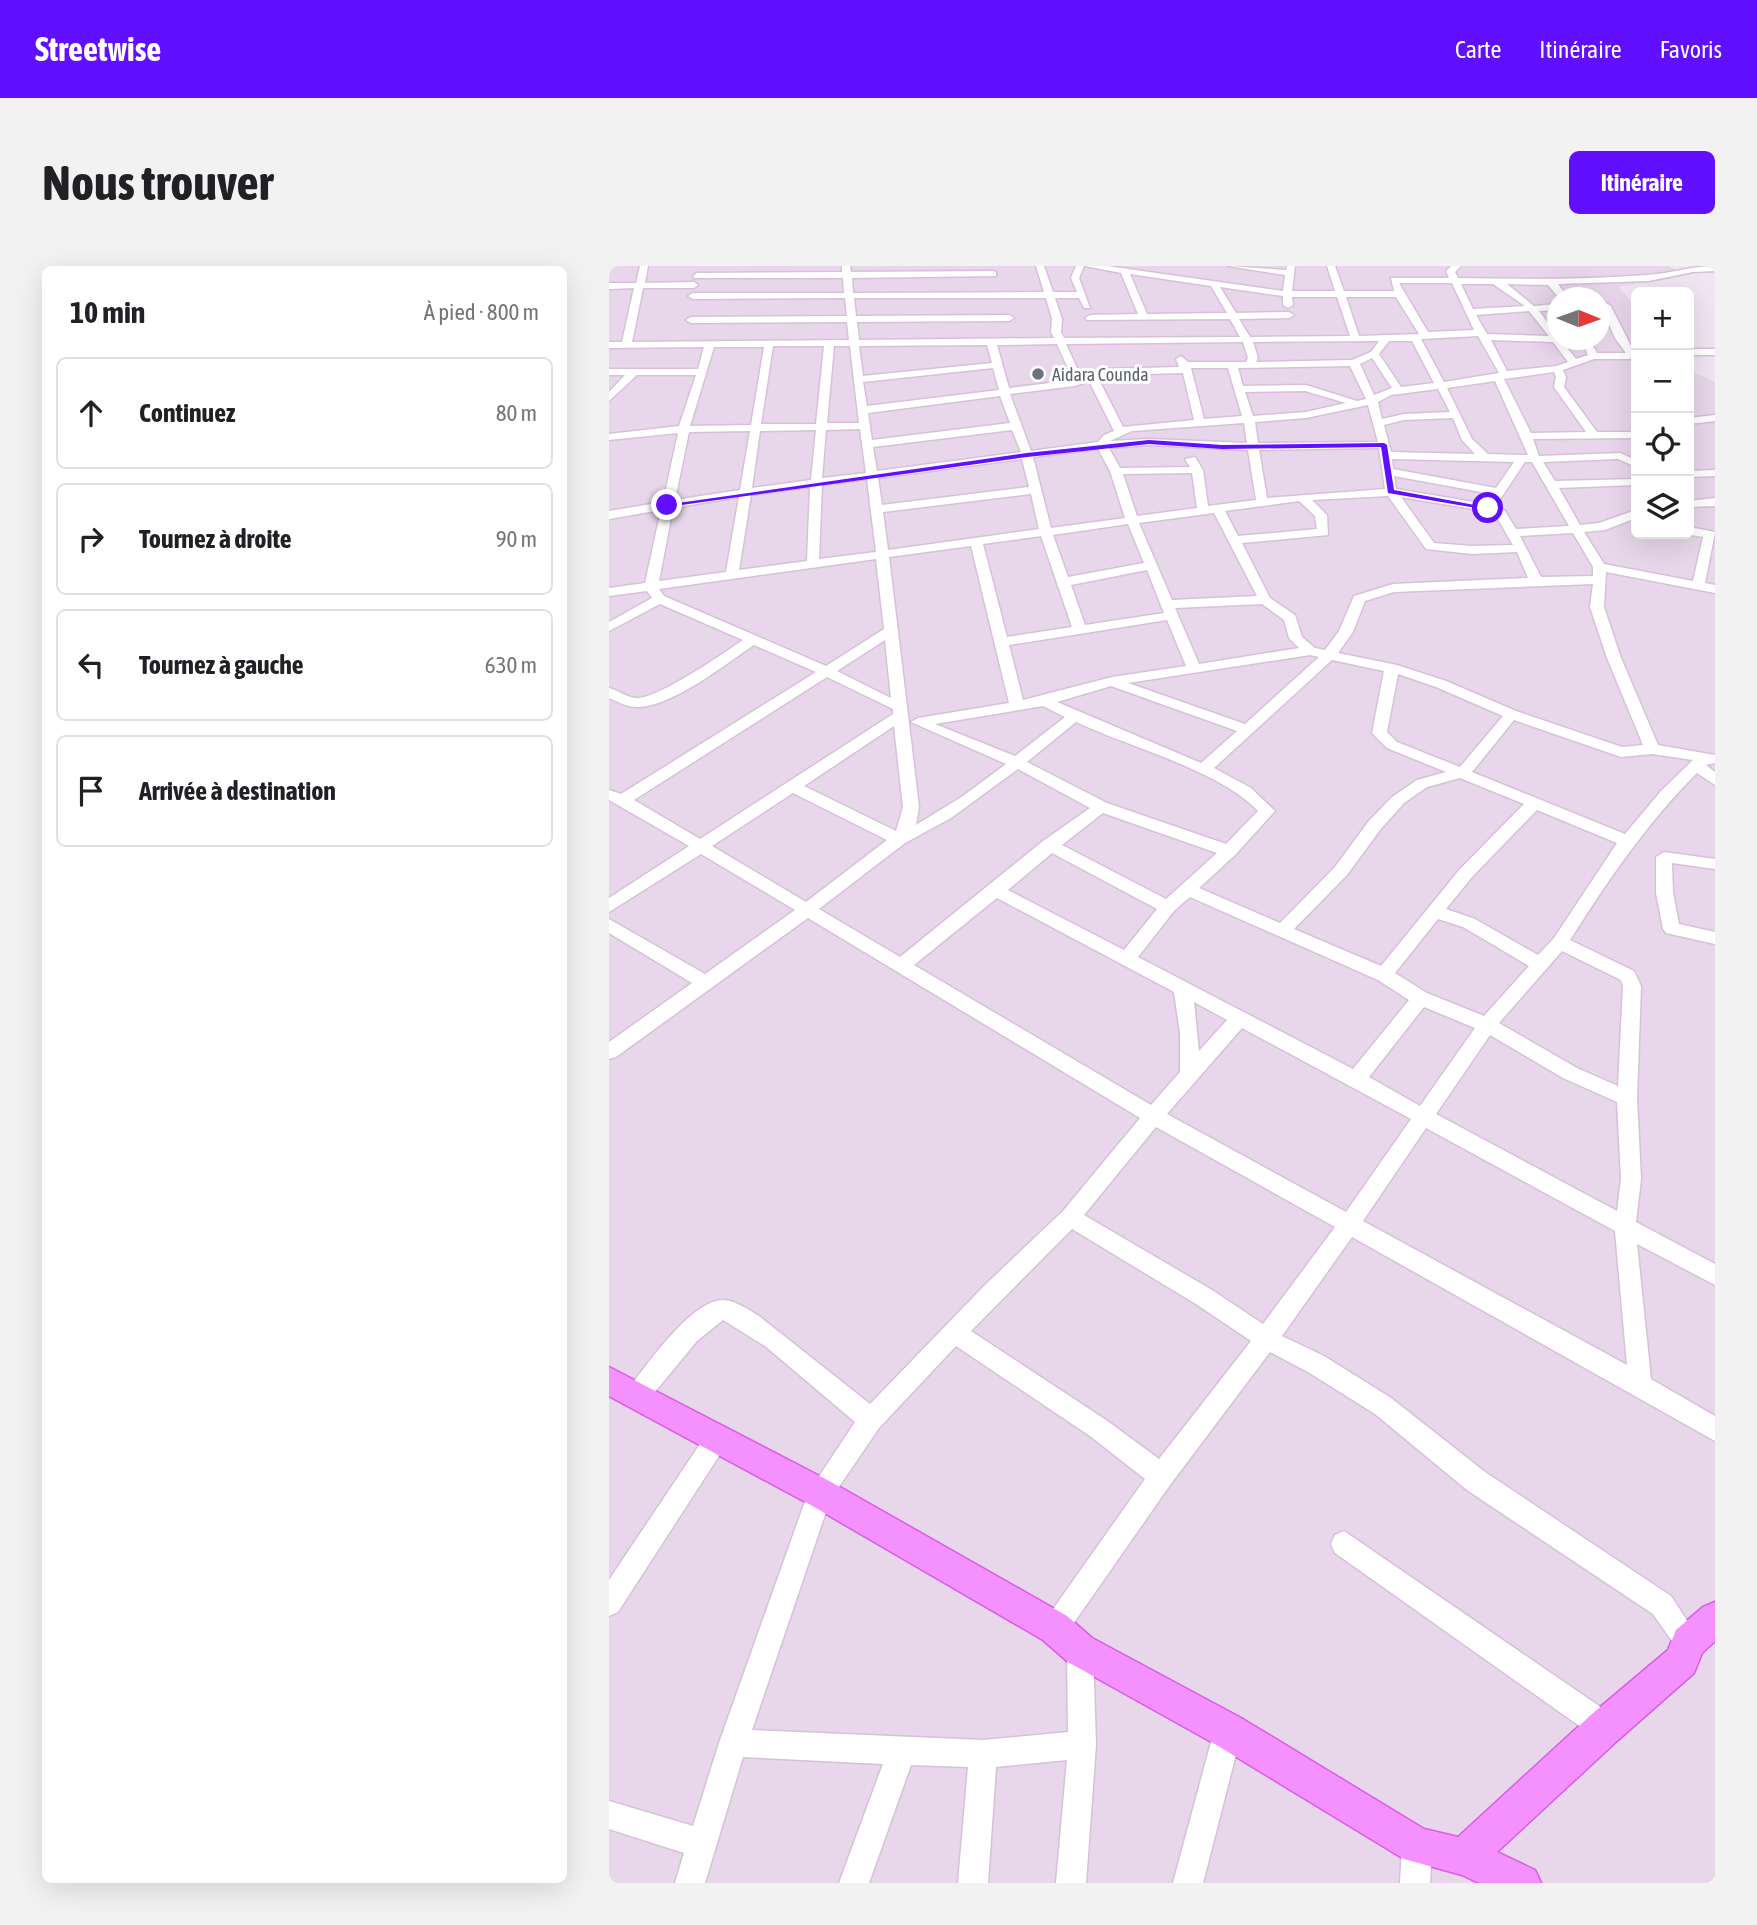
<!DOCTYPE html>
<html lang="fr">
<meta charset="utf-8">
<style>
:root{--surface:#fff;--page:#f2f2f2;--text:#202124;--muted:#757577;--line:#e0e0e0;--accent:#600fff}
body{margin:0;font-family:"Asap Condensed",sans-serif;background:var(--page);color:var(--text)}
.controls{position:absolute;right:21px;top:21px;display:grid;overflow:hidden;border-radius:10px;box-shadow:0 7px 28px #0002}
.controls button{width:63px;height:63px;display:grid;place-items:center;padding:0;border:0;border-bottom:2px solid var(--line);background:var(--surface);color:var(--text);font:35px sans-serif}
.compass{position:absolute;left:938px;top:21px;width:63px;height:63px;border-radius:50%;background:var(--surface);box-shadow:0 7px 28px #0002;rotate:91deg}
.stop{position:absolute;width:21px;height:21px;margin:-16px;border:5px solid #600fff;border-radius:50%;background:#fff}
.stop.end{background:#600fff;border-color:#fff;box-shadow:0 2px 7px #0008}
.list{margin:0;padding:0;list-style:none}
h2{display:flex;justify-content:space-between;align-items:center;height:91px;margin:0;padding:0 28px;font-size:30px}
h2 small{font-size:23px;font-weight:400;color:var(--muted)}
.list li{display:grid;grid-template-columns:46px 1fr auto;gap:21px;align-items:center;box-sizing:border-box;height:112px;margin:0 14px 14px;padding:0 14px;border:2px solid var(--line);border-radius:10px}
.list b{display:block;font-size:26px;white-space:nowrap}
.list em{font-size:23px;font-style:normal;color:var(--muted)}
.icon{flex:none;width:38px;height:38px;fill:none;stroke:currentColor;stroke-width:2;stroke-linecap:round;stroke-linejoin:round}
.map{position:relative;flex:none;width:1106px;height:1617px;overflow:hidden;border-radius:10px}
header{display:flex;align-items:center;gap:42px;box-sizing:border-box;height:98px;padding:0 35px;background:var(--accent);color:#fff}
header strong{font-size:33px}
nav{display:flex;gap:38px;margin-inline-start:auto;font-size:24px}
.intro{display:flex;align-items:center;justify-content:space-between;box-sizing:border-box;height:168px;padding:0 42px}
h1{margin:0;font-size:49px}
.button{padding:18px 32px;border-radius:10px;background:var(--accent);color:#fff;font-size:24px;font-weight:700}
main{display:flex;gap:42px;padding:0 42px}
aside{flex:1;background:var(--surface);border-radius:10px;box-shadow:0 7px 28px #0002}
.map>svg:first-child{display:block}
.residential{fill:#e8d6eb;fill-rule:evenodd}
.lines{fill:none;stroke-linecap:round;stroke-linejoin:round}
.minor-casing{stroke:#d6c1d9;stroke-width:3}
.major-casing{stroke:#d75ee7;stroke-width:3}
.minor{fill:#fff;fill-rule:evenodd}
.major{fill:#f491ff;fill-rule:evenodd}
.route{fill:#600fff}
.worship-dot{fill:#6b7280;stroke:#fff;stroke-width:2.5}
.labels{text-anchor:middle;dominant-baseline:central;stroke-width:6;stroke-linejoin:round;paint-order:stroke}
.far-worship-label{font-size:18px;fill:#5b616d;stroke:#fff;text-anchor:start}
</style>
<header>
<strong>Streetwise</strong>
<nav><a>Carte</a><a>Itinéraire</a><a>Favoris</a></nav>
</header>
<div class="intro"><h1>Nous trouver</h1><a class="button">Itinéraire</a></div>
<main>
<aside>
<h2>10 min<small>À pied · 800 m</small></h2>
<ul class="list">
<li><svg class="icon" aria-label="ahead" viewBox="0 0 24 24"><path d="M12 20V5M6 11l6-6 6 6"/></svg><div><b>Continuez</b></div><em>80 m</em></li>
<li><svg class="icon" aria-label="right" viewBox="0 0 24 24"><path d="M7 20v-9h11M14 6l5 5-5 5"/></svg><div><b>Tournez à droite</b></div><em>90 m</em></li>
<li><svg class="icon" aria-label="left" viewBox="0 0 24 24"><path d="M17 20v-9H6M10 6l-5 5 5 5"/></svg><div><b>Tournez à gauche</b></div><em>630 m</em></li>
<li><svg class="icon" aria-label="arrive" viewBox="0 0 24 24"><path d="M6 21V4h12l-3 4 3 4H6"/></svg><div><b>Arrivée à destination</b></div></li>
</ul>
</aside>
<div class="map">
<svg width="1106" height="1617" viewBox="0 0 1106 1617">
<rect width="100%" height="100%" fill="#f1e4f3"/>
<path class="residential" d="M0,0H1060L1072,7L1010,21L1027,42V268H1080V104L1106,116V1617H0ZM948,32H990V74H948Z"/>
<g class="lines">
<g class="minor-casing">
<g id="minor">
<path d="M31,0H39L36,17L85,16L89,19L85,22H34L23,76L240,74L238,56L82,57L77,54L82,51L238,50L236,32L84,33L79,30L84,27H235L234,12H85L84,10L88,7L233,6V0H241L242,6L384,5L387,6V10L243,12L244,27L435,26L427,0H435L444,26H468L462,12L467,0H475L470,12L481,42H475L470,32H446L453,53L452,66L455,72L631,71L621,53L478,54L476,52L481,49L529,48L512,7L476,0H498L674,25L676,9L619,0L677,4L678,0H686L683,25H726L718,0H726L735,25H785L782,12H840L837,5L842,0H852L846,6L849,12C912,13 974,14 1037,9C1060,8 1082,0 1106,0V5L1084,6L1040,15L949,18L959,32H950L939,19L898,18L925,40L948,38V44L930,45L948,69V74H952L967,93L979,89L976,82L966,74C977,74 983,76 988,87H1017L1006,72L992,40L997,37L1002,40C1006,50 1027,87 1027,93H985L954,104L957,111L955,121L988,166H1027V172L924,173L930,190L1011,187L1027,194V201L1009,193L934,196L946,215L1027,213L1026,219L950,222L971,259L990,257L1027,244V252L996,264L975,266L995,298L1084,315L1094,271L1076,268H1080V261L1106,266L1096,317L1106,319V327L997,306L995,341L1012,392L1049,479L1106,489V497L1097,499L1106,506V519L1088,507C1037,558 1000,613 961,674L1025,705L1032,720L1028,832L1032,913L1027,956L1106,998V1019L1028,978L1042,1113L1106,1150V1175L743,971L673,1070L715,1090L782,1132L876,1206L1062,1330L1092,1376L1088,1385L1079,1389L1070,1385L1044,1348L858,1224L766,1148L699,1106L661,1086L561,1219L455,1371L446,1375L437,1371L433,1362L437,1353L536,1213L481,1170L347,1080L270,1162L221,1234L143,1464L374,1474L459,1466L458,1384L462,1375L471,1371L480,1375L484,1384L487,1479L477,1617H447L458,1494L387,1501L379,1617H349L359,1501L302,1499L260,1617H230L274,1498L134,1491L96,1617H66L75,1587L0,1563V1535L84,1560L110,1477L199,1227L246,1156L156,1080L114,1054L88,1075L36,1138L28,1141L20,1138L16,1130L20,1122C38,1099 83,1033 115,1034C127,1035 140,1044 150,1050L261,1138L376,1019L454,945L531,852L199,652L7,791L0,793V776L83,717L0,667V653L96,708L186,644L92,588L0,646V632L80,580L0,534V524L12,528L207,406L145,379C115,399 67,438 31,441C20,442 9,436 0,432V422C9,424 17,431 26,432C46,435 115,387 134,374L51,338L0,365V356L43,332L38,325L0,330V322L36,317L52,244L0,253V245L54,236L69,167L0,174V168L70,160L87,109H28L0,135V126L16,109H0V103H89L95,81L0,82V76H13L25,22L0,23V17H27ZM521,8L602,20L618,47L538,48ZM790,17H843L865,64L819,66ZM852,18H884L916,40L864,43ZM611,21L674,30V39L679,42L684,39L683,31H728L741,70L641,71L630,53L680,52L685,49L680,46L627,47ZM737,31H787L810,68L750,70ZM245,32H437L443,53L442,66L445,72L250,74L248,56L400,55L405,52L400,49L247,50ZM920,45L940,70L878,68L867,49ZM869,70L890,107L835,116L812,73ZM882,74L944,76L959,96L947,100L898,105ZM770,75L762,86L743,94L647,96L649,92L644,76ZM780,75H803L825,117L792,121L770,88ZM634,76L639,92L637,96H579L572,90L567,93L570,101L495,103L472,111L457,78ZM448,78L464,114L400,122L388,79ZM378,79L383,97L254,110L250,80ZM164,80H215L207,158H152ZM225,80H241L250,157H218ZM105,81H155L142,159L81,160ZM763,92L783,122L765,129L751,98ZM741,100L757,133L748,135L697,119L634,120L629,102ZM384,102L390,124L258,140L254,116ZM582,102H619L633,150L595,153ZM945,106L947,111L945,121L977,166L922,167L895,113ZM574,107L585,154L514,161L489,112L496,109ZM480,115L505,165L495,169L489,176L422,185L401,128L466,120ZM886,115L919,189L879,188L863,173L838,122ZM829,123L841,146L795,148L773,153L769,136L782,129ZM696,125L737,137L697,146L644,150L636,126ZM391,130L401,157L263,174L259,147ZM759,139L769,176L649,177L646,156L697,152ZM844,152L853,174L866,188L782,186L775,159L795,154ZM635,157L638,177L540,173L501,175L523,165ZM251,163L257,207L213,212L217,164ZM207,164L202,214L143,222L151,165ZM403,164L412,186L268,205L264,181ZM141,165L131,224L66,234L80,166ZM540,179L639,184L647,234L599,240L594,204L586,191L576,193L581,201L511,202L500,182ZM770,182L776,223L658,232L650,184ZM489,183L501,205L516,252L442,262L424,191ZM413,193L420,221L273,239L269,212ZM783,193L905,196L887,222L784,203ZM916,196H923L960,260L907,263L896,245L883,239L787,223L785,210L883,228L878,236L884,240L888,238ZM583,207L588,242L528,250L514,208ZM258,213L267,286L210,293L213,219ZM201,221L198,295L130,304L142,229ZM422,228L430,263L279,284L274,246ZM779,230L817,283L863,288L908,286L919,312L784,318L745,330L730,365L716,384L706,382L693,371L686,349L661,332L633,277L719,269L718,249L703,234ZM130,231L117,306L50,315L64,242ZM792,231L876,245L887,250L904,279L863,280L825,277ZM690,235L706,250L708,263L629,270L616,245ZM605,247L648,330L563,334L530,257ZM519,258L535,297L459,311L444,269ZM964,267L984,301V310L932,311L911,270ZM432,270L463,361L398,371L374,278ZM362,280L400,437L309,452L302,456L397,498L354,530L307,559L310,541L280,291ZM267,293L275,363L217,400L55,330L50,323ZM538,304L555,347L476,359L462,319ZM984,318L981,341L998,392L1034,479L1013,481L907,445L837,415L788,399L729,387L744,366L756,335L785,326ZM653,338L675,354L680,372L690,382L590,398L566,342ZM558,354L577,400L503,411L414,434L400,379ZM276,374L282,432L228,405ZM701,389L710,391L636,458L519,417ZM723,394L775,405L763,467L778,482L837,506L808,514L783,531L759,556L726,601L671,657L590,622L626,589L666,545L642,522L605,502ZM789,408L827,421L894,450L851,501L788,476L778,466ZM218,411L284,443V448L91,573L25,534ZM502,420L628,465L592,497L448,436ZM434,440L456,451L406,490L326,458ZM905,454L1012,491L1043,488L1084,494L1052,525L1016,568L863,506ZM467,456C520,481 610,504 649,545L617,578L498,537L418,496ZM285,460L294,541L287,565L195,520ZM409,503L481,542L434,575L291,691L210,643L296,577L342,552ZM851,512L915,538L851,603L772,700L685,663L738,609L771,564L795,537L818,521ZM184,527L278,574L197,636L103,580ZM928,544L1008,577L945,672L929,689L866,653L837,643L863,611ZM494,547L608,587L557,633L453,579ZM443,587L548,643L515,684L399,624ZM581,631L769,714L800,734L744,803L529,691L565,645ZM388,632L565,726L571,767V806L542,839L305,699ZM829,653L854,661L920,700L875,750L818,727L786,707ZM953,685L1012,714L1014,720L1009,820L968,802L890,757ZM585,736L618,754L590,785ZM815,741L866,762L811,840L760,811ZM633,762L802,853L737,946L558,848ZM881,769L954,812L1008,836L1012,913L1008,945L827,848ZM547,861L726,961L654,1058L603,1024L475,949ZM817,862L1006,965L1018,1099L754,955ZM463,963L587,1038L642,1075L550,1193L497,1154L362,1065Z"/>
<rect x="1080" y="83" width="26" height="6"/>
<polygon points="1106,149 1106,155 1080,158 1080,152"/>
<polygon points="1106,204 1106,210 1080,211 1080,205"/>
<polygon points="1106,232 1106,240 1080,241 1080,235"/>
<polygon points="1055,586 1106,593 1106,603 1063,597 1064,627 1070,658 1106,666 1106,678 1057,667 1054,663 1047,627 1047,591"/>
<polygon points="109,1159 117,1163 121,1171 117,1179 9,1346 0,1350 0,1314 101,1163"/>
<polygon points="735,1265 1006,1451 1010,1461 1006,1471 996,1475 986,1471 726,1287 722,1278 726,1269"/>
<polygon points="619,1451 629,1455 633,1465 594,1617 564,1617 605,1465 609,1455"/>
<polygon points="808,1565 818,1570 823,1580 821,1617 791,1617 793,1580 798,1570"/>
</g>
</g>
<g class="major-casing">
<polygon id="major" points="0,1101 222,1216 458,1350 483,1372 632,1452 815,1563 849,1571 983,1448 1059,1384 1067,1364 1094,1341 1106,1336 1106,1375 1093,1387 1085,1407 1009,1474 888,1586 926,1604 932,1617 870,1617 853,1609 795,1593 606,1478 459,1396 434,1374 200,1238 0,1130"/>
</g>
<use href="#minor" class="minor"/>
<use href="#major" class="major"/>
</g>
<polygon class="route" points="540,174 613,179 775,177 778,179 785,224 882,242 879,244 779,227 772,181 613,183 540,178 418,191 58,241 55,239 418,187"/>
<circle class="worship-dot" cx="429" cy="108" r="7"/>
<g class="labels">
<g class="far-worship-label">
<text x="443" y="108">Aidara Counda</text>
</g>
</g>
</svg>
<div class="controls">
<button>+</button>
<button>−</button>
<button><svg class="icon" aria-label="locate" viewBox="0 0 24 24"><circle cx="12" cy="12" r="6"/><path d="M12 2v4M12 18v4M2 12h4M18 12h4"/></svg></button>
<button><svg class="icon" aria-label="layers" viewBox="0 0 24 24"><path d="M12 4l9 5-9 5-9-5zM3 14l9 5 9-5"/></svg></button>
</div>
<svg class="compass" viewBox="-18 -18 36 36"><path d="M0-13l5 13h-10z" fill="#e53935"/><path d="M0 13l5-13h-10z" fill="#757577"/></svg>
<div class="stop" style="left:879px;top:242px"></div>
<div class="stop end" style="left:58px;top:239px"></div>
</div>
</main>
